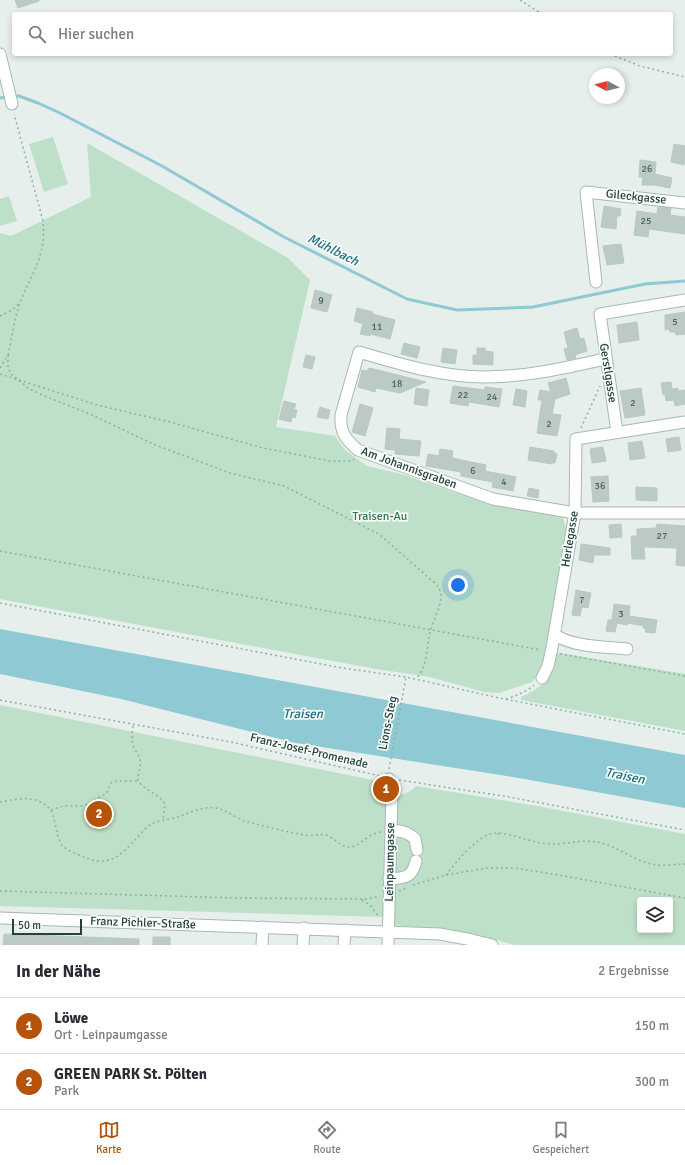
<!DOCTYPE html>
<html lang="de">
<meta charset="utf-8">
<style>
:root{--surface:#fff;--page:#f7f7f7;--text:#2b2b33;--muted:#7c7c81;--line:#e1e1e2;--accent:#b45309}
body{margin:0;font-family:Signika,sans-serif;background:var(--page);color:var(--text)}
.controls{position:absolute;right:12px;bottom:12px;display:grid;overflow:hidden;border-radius:4px;box-shadow:0 2px 6px #0003}
.controls button{width:36px;height:36px;display:grid;place-items:center;padding:0;border:0;border-bottom:1px solid var(--line);background:var(--surface);color:var(--text);font:20px sans-serif}
.compass{position:absolute;left:589px;top:68px;width:36px;height:36px;border-radius:50%;background:var(--surface);box-shadow:0 2px 6px #0003;rotate:277deg}
.scale{position:absolute;left:12px;bottom:10px;width:70px;box-sizing:border-box;padding-left:4px;border:2px solid #24423a;border-top:0;font-size:11px;line-height:14px;white-space:nowrap;color:#24423a;-webkit-text-stroke:3px #f7fbf9;paint-order:stroke}
.you{position:absolute;left:458px;top:585px;width:14px;height:14px;margin:-10px;border:3px solid #fff;border-radius:50%;background:#1a73e8;box-shadow:0 0 0 6px #1a73e833}
.badge{display:grid;place-items:center;width:26px;height:26px;border-radius:50%;background:var(--accent);color:#fff;font-size:13px;font-weight:700}
.pin{position:absolute;translate:-50% -50%;border:2px solid #fff;box-shadow:0 1px 4px #0006}
.list{margin:0;padding:0;list-style:none}
h2{display:flex;justify-content:space-between;align-items:center;height:52px;margin:0;padding:0 16px;font-size:17px}
h2 small{font-size:13px;font-weight:400;color:var(--muted)}
.list li{display:grid;grid-template-columns:26px 1fr auto;gap:12px;align-items:center;box-sizing:border-box;height:56px;padding:0 16px;border-top:1px solid var(--line)}
.list b{display:block;font-size:15px;white-space:nowrap}
.list p{margin:0;font-size:13px;white-space:nowrap;color:var(--muted)}
.list em{font-size:13px;font-style:normal;color:var(--muted)}
.icon{flex:none;width:22px;height:22px;fill:none;stroke:currentColor;stroke-width:2;stroke-linecap:round;stroke-linejoin:round}
.map{position:relative;flex:none;width:685px;height:945px;overflow:hidden}
.search{position:absolute;background:var(--surface);box-shadow:0 2px 6px #0003;left:12px;right:12px;top:12px;height:44px;display:flex;align-items:center;gap:10px;box-sizing:border-box;padding:0 14px;border-radius:4px;color:var(--muted);font-size:15px}
.sheet{height:164px;background:var(--surface)}
nav{display:flex;justify-content:space-around;align-items:center;box-sizing:border-box;height:56px;border-top:1px solid var(--line);background:var(--surface);font-size:11px;color:var(--muted)}
nav a{display:grid;justify-items:center;gap:2px}
nav .on{color:var(--accent)}
.map>svg:first-child{display:block}
.green{fill:#bfe0c8;fill-rule:evenodd}
.water{fill:#8ec9d4}
.lines{fill:none;stroke-linecap:round;stroke-linejoin:round}
.stream{stroke:#8ec9d4;stroke-width:3}
.building{fill:#bbcac4;stroke:#b8c9c2}
.minor-casing{stroke:#a8b8b2;stroke-width:13}
.path{stroke:#86b3a5;stroke-width:1.5;stroke-dasharray:2 3;stroke-linecap:butt}
.minor{stroke:#fff;stroke-width:11}
.labels{text-anchor:middle;dominant-baseline:central;stroke-width:3.5;stroke-linejoin:round;paint-order:stroke}
.number-label{font-size:10px;fill:#4a645c}
.street-label{font-size:12px;fill:#24423a;stroke:#f7fbf9}
.park-label{font-size:12px;fill:#2d7a4b;stroke:#f7fbf9}
.water-label{font-size:13px;font-style:italic;fill:#1c6f80;stroke:#f7fbf9}
</style>
<div class="map">
<svg width="685" height="945" viewBox="0 0 685 945">
<rect width="100%" height="100%" fill="#e6efeb"/>
<g class="green">
<polygon points="53,137 68,184 44,192 29,144"/>
<polygon points="87,143 288,258 310,280 276,427 335,436 345,450 367,466 405,475 459,494 509,506 563,518 567,531 549,651 542,670 532,682 499,693 484,692 430,677 376,669 0,599 0,233 11,236 91,197"/>
<polygon points="9,196 17,221 0,226 0,199"/>
<path d="M555,652L685,674V731L521,700V697C549,684 547,679 555,652Z"/>
<path d="M0,705L378,781C382,798 406,799 416,786L537,806L685,834V945H515L473,934L442,929L392,925L385,917L0,906ZM640,900H670V930H640Z"/>
</g>
<polygon class="water" points="0,629 685,755 685,808 519,778 296,743 121,699 0,674"/>
<g class="lines">
<g class="stream">
<polyline points="13,96 19,96 38,103 60,113 162,166 284,237 407,299 457,310 533,307 645,284 685,281"/>
<polyline points="0,98 7,97"/>
</g>
</g>
<g class="building">
<polygon points="15,0 39,0 39,1 18,8"/>
<polygon points="674,144 685,146 684,165 671,162"/>
<polygon points="640,160 656,162 655,174 672,178 670,188 654,185 642,185 643,177 639,177"/>
<polygon points="604,206 621,209 620,216 617,216 616,229 601,227"/>
<polygon points="658,207 671,208 670,215 685,217 685,234 649,229 648,237 634,235 637,211 657,214"/>
<polygon points="621,244 624,263 607,265 603,246"/>
<polygon points="315,290 332,295 327,312 311,308"/>
<polygon points="357,308 373,312 372,314 395,320 390,339 370,334 370,336 360,334 363,324 354,321"/>
<polygon points="685,312 685,334 676,335 675,332 670,332 669,329 665,330 665,315"/>
<polygon points="637,322 639,340 619,343 617,325"/>
<polygon points="577,328 580,339 584,338 587,351 575,355 576,358 567,360 564,349 568,348 564,332"/>
<polygon points="404,343 420,347 417,358 401,354"/>
<polygon points="443,348 457,350 455,364 441,362"/>
<polygon points="477,348 485,348 485,351 493,352 493,365 473,364 473,355 477,355"/>
<polygon points="306,355 315,357 312,369 303,367"/>
<polygon points="369,368 390,373 426,382 400,393 376,388 375,392 358,387 362,370 367,371"/>
<polygon points="566,378 570,394 555,399 552,414 561,415 557,436 537,433 542,400 538,400 540,390 551,392 548,383"/>
<polygon points="671,382 672,389 678,388 678,391 685,390 685,404 675,406 674,400 666,401 665,394 663,395 661,383"/>
<polygon points="453,386 485,390 485,387 502,389 499,407 469,402 468,406 450,403"/>
<polygon points="416,388 429,390 427,406 414,404"/>
<polygon points="641,388 645,415 625,418 620,391"/>
<polygon points="516,389 527,391 525,407 513,405"/>
<polygon points="284,401 296,404 294,409 297,410 295,418 292,417 291,422 279,419"/>
<polygon points="360,404 373,408 365,436 352,432"/>
<polygon points="320,407 330,410 328,419 317,417"/>
<polygon points="387,428 400,429 399,439 421,441 419,456 395,454 395,450 385,449"/>
<polygon points="679,437 681,450 668,452 666,439"/>
<polygon points="642,441 645,458 630,460 628,443"/>
<polygon points="530,447 554,451 554,453 557,454 555,463 552,463 552,464 528,460"/>
<polygon points="603,447 606,461 592,463 590,449"/>
<polygon points="440,449 453,451 452,458 486,465 485,471 516,477 513,491 492,487 493,482 461,476 461,472 426,466 428,454 439,456"/>
<polygon points="608,476 609,501 593,502 591,477"/>
<polygon points="636,487 657,488 657,501 636,500"/>
<polygon points="529,488 539,490 538,498 527,496"/>
<polygon points="621,524 622,537 610,538 609,525"/>
<polygon points="657,524 685,526 685,566 676,565 677,548 644,547 645,559 632,559 631,536 637,536 637,529 656,528"/>
<polygon points="581,544 610,548 610,555 594,555 593,563 579,560"/>
<polygon points="576,590 591,593 588,608 582,607 580,616 572,615"/>
<polygon points="614,604 630,606 629,616 657,620 655,633 645,632 646,629 643,628 644,626 628,623 627,625 617,623 615,632 606,631 608,620 612,620"/>
<polygon points="4,934 139,939 139,945 3,945"/>
<rect x="153" y="937" width="17" height="8"/>
</g>
<g class="lines">
<g class="minor-casing">
<g id="minor">
<polyline points="0,54 12,104"/>
<polyline points="596,282 586,192 685,203"/>
<path d="M605,359C565,368 526,377 484,377C441,377 400,364 359,352L341,415C340,432 345,439 358,450L493,499L575,513H685"/>
<polyline points="617,432 600,314 685,300"/>
<path d="M554,634C571,647 606,647 627,649"/>
<polyline points="542,678 548,666 552,648 575,513 576,439 685,422"/>
<path d="M391,831C401,830 408,832 415,839L417,850"/>
<path d="M389,879C405,878 412,878 416,861"/>
<polyline points="0,918 440,934 472,940 492,945"/>
<polyline points="262,945 263,927"/>
<polyline points="303,945 304,928"/>
<polyline points="344,945 345,930"/>
<polyline points="388,945 392,792 389,779"/>
</g>
</g>
<g class="path">
<polyline points="520,0 542,14"/>
<polyline points="610,54 640,66 685,77"/>
<polyline points="0,316 12,310 20,303"/>
<path d="M8,355V367L11,374L28,388L42,395L92,415L153,444L185,456L230,473L284,486L379,534L437,585C438,587 440,590 441,593C442,606 433,620 430,632C426,649 428,666 416,679"/>
<path d="M8,355C12,338 14,319 20,303C31,274 47,255 43,221L14,114"/>
<polyline points="0,368 6,358"/>
<polyline points="0,374 97,405 170,422 263,448 330,461 350,461 354,459"/>
<polyline points="581,428 600,386"/>
<polyline points="0,551 541,650"/>
<polyline points="0,603 342,668 406,677 504,699 685,734"/>
<polyline points="560,654 685,676"/>
<path d="M506,699C516,696 526,692 534,685"/>
<polyline points="0,700 231,742 380,776"/>
<path d="M133,726C132,733 131,740 134,748C136,752 139,755 140,759C142,767 137,773 138,781C145,791 159,794 165,804L163,819"/>
<polyline points="389,769 406,677"/>
<polyline points="399,780 509,797 685,830"/>
<path d="M0,802C17,799 35,794 49,808C55,814 56,833 60,842C63,849 71,851 77,854C114,873 124,850 148,826C158,820 164,820 174,818C188,814 201,806 216,808C227,810 237,819 247,822C266,826 285,832 305,835C312,837 319,833 326,835C335,838 341,848 351,847C359,846 368,834 381,832"/>
<path d="M51,810C55,809 59,807 64,806C71,805 79,807 86,805C94,802 99,796 106,794L111,783L114,781H138"/>
<polyline points="498,833 499,838"/>
<path d="M446,875C457,861 480,831 499,833C517,835 532,843 550,844C567,845 585,838 601,843C619,847 634,861 652,864C662,867 675,864 685,864"/>
<polyline points="413,885 446,875 487,868 514,868 553,874 685,898"/>
<polyline points="0,891 237,898 367,899 380,896"/>
<polyline points="399,891 406,888"/>
<polyline points="362,900 370,905 379,917"/>
</g>
<use href="#minor" class="minor"/>
</g>
<g class="labels">
<g class="number-label">
<text x="647" y="169">26</text>
<text x="646" y="221">25</text>
<text x="321" y="301">9</text>
<text x="675" y="322">5</text>
<text x="377" y="327">11</text>
<text x="397" y="384">18</text>
<text x="463" y="395">22</text>
<text x="492" y="397">24</text>
<text x="633" y="403">2</text>
<text x="549" y="424">2</text>
<text x="473" y="471">6</text>
<text x="504" y="482">4</text>
<text x="600" y="486">36</text>
<text x="662" y="536">27</text>
<text x="582" y="600">7</text>
<text x="621" y="614">3</text>
</g>
<g class="street-label">
<text transform="translate(636 197) rotate(6)">Gileckgasse</text>
<text transform="translate(608 373) rotate(81)">Gerstlgasse</text>
<text transform="translate(409 468) rotate(20)">Am Johannisgraben</text>
<text transform="translate(570 539) rotate(-81)">Herlegasse</text>
<text transform="translate(388 723) rotate(-79)">Lions-Steg</text>
<text transform="translate(309 751) rotate(13)">Franz-Josef-Promenade</text>
<text transform="translate(390 862) rotate(-89)">Leinpaumgasse</text>
<text transform="translate(143 923) rotate(2)">Franz Pichler-Straße</text>
</g>
<g class="park-label">
<text x="380" y="516">Traisen-Au</text>
</g>
<g class="water-label">
<text transform="translate(333 250) rotate(27)">Mühlbach</text>
<text x="303" y="714">Traisen</text>
<text transform="translate(625 776) rotate(11)">Traisen</text>
</g>
</g>
</svg>
<div class="controls">
<button><svg class="icon" aria-label="layers" viewBox="0 0 24 24"><path d="M12 4l9 5-9 5-9-5zM3 14l9 5 9-5"/></svg></button>
</div>
<svg class="compass" viewBox="-18 -18 36 36"><path d="M0-13l5 13h-10z" fill="#e53935"/><path d="M0 13l5-13h-10z" fill="#7c7c81"/></svg>
<div class="scale">50 m</div>
<div class="you"></div>
<div class="pin badge" style="left:386px;top:789px">1</div>
<div class="pin badge" style="left:99px;top:814px">2</div>
<div class="search"><svg class="icon" aria-label="search" viewBox="0 0 24 24"><circle cx="10" cy="10" r="6"/><path d="M15 15l6 6"/></svg>Hier suchen</div>
</div>
<section class="sheet">
<h2>In der Nähe<small>2 Ergebnisse</small></h2>
<ul class="list">
<li><span class="badge">1</span><div><b>Löwe</b><p>Ort · Leinpaumgasse</p></div><em>150 m</em></li>
<li><span class="badge">2</span><div><b>GREEN PARK St. Pölten</b><p>Park</p></div><em>300 m</em></li>
</ul>
</section>
<nav>
<a class="on"><svg class="icon" aria-label="map" viewBox="0 0 24 24"><path d="M3 6l6-2 6 2 6-2v14l-6 2-6-2-6 2zM9 4v14M15 6v14"/></svg>Karte</a>
<a><svg class="icon" aria-label="directions" viewBox="0 0 24 24"><path d="M12 3l9 9-9 9-9-9zM9 14v-3h6M13 9l2 2-2 2"/></svg>Route</a>
<a><svg class="icon" aria-label="saved" viewBox="0 0 24 24"><path d="M7 4h10v16l-5-4-5 4z"/></svg>Gespeichert</a>
</nav>
